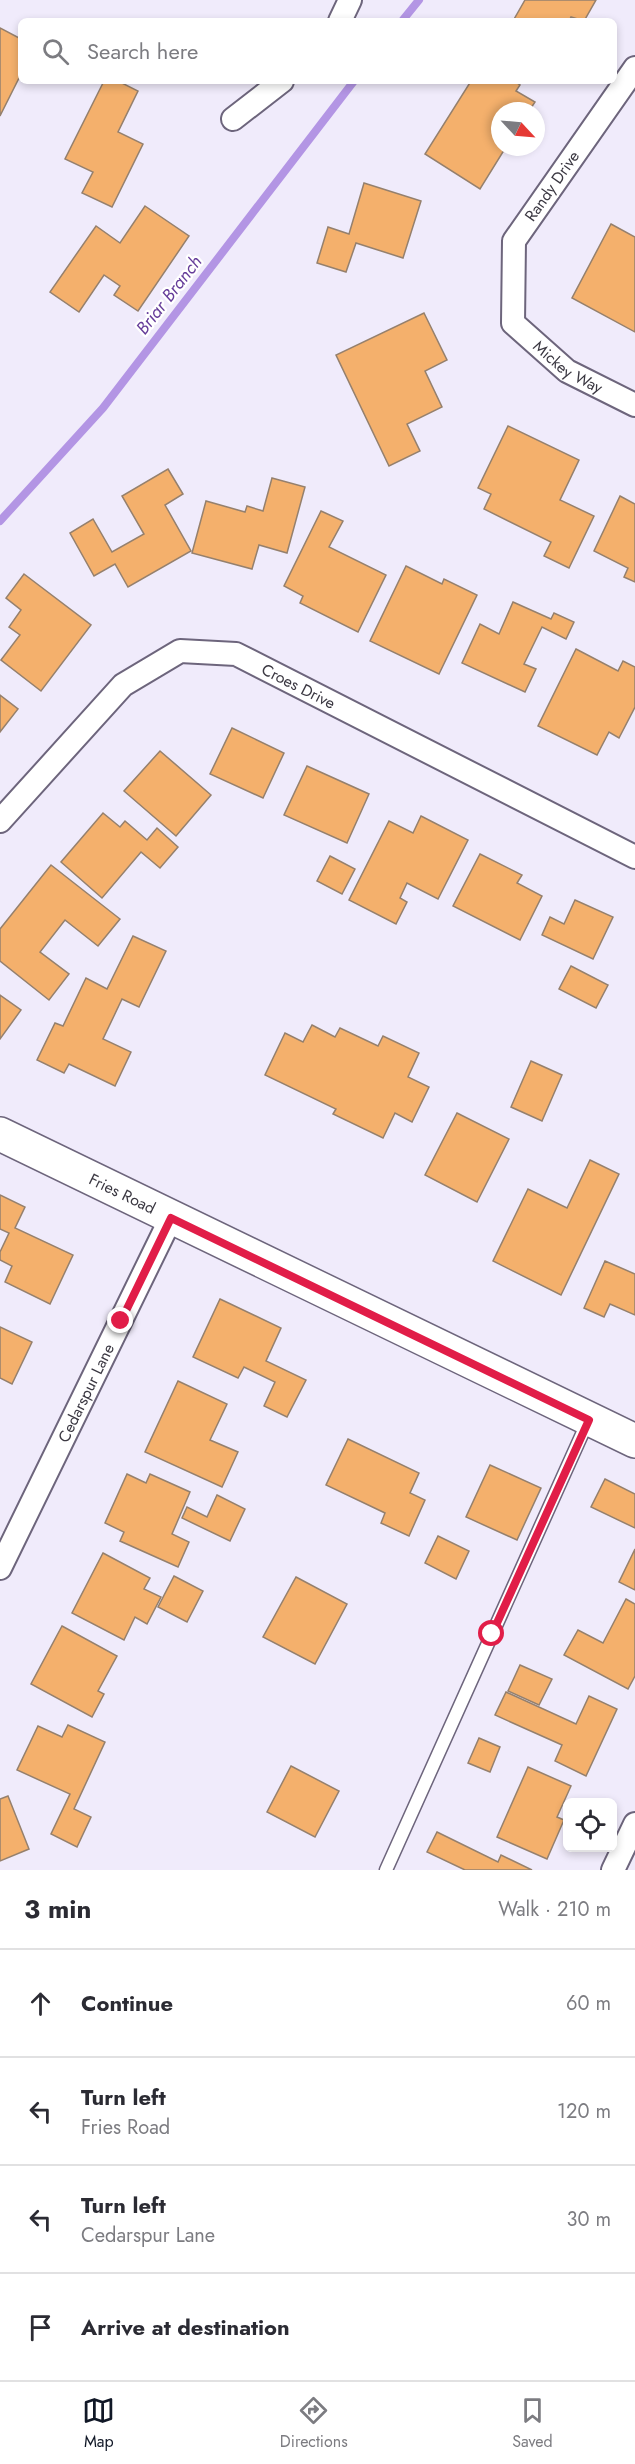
<!DOCTYPE html>
<meta charset="utf-8">
<style>
:root{--surface:#fff;--page:#f2f2f3;--text:#2b2b33;--muted:#7c7c81;--line:#e1e1e2;--accent:#111827}
body{margin:0;font-family:Jost,sans-serif;background:var(--page);color:var(--text)}
.controls{position:absolute;right:18px;bottom:18px;display:grid;overflow:hidden;border-radius:9px;box-shadow:0 3px 9px #0003}
.controls button{width:54px;height:54px;display:grid;place-items:center;padding:0;border:0;border-bottom:2px solid var(--line);background:var(--surface);color:var(--text);font:30px sans-serif}
.compass{position:absolute;left:491px;top:102px;width:54px;height:54px;border-radius:50%;background:var(--surface);box-shadow:0 3px 9px #0003;rotate:116deg}
.stop{position:absolute;width:18px;height:18px;margin:-14px;border:4px solid #e11d48;border-radius:50%;background:#fff}
.stop.end{background:#e11d48;border-color:#fff;box-shadow:0 2px 6px #0008}
.list{margin:0;padding:0;list-style:none}
h2{display:flex;justify-content:space-between;align-items:center;height:78px;margin:0;padding:0 24px;font-size:26px}
h2 small{font-size:20px;font-weight:400;color:var(--muted)}
.list li{display:grid;grid-template-columns:39px 1fr auto;gap:18px;align-items:center;box-sizing:border-box;height:108px;padding:0 24px;border-top:2px solid var(--line)}
.list b{display:block;font-size:22px;white-space:nowrap}
.list p{margin:0;font-size:20px;white-space:nowrap;color:var(--muted)}
.list em{font-size:20px;font-style:normal;color:var(--muted)}
.icon{flex:none;width:33px;height:33px;fill:none;stroke:currentColor;stroke-width:2;stroke-linecap:round;stroke-linejoin:round}
.map{position:relative;flex:none;width:635px;height:1870px;overflow:hidden}
.search{position:absolute;background:var(--surface);box-shadow:0 3px 9px #0003;left:18px;right:18px;top:18px;height:66px;display:flex;align-items:center;gap:15px;box-sizing:border-box;padding:0 21px;border-radius:9px;color:var(--muted);font-size:22px}
.sheet{height:510px;background:var(--surface)}
nav{display:flex;justify-content:space-around;align-items:center;box-sizing:border-box;height:84px;border-top:2px solid var(--line);background:var(--surface);font-size:16px;color:var(--muted)}
nav a{display:grid;justify-items:center;gap:3px}
nav .on{color:var(--accent)}
.map>svg:first-child{display:block}
.lines{fill:none;stroke-linecap:round;stroke-linejoin:round}
.stream{stroke:#b395e4;stroke-width:8}
.building{fill:#f4b06c;stroke:#95806d;stroke-width:1.5}
.lane-casing{stroke:#6d657c;stroke-width:15}
.street-casing{stroke:#6d657c;stroke-width:26}
.secondary-casing{stroke:#6d657c;stroke-width:36}
.lane{stroke:#fff;stroke-width:12}
.street{stroke:#fff;stroke-width:22}
.secondary{stroke:#fff;stroke-width:33}
.route{stroke:#e11d48;stroke-width:8}
.labels{text-anchor:middle;dominant-baseline:central;stroke-width:4.5;stroke-linejoin:round;paint-order:stroke}
.street-label{font-size:16px;fill:#3b3842;stroke:#fff}
.water-label{font-size:18px;font-style:italic;fill:#653c99;stroke:#fff}
</style>
<div class="map">
<svg width="635" height="1870" viewBox="0 0 635 1870">
<rect width="100%" height="100%" fill="#f0ebfb"/>
<g class="lines">
<g class="stream">
<polyline points="402,21 419,0"/>
<polyline points="0,521 103,408 354,81"/>
</g>
</g>
<g class="building">
<polygon points="525,0 596,0 584,21 571,17 569,21 513,21"/>
<polygon points="0,28 21,39 21,74 0,116"/>
<polygon points="104,81 118,81 138,91 118,132 143,144 112,207 82,193 93,172 65,159"/>
<polygon points="471,81 514,81 520,85 516,91 535,102 529,111 500,111 500,147 506,147 480,189 425,154"/>
<polygon points="364,183 421,201 403,258 356,243 346,272 317,263 328,227 349,234"/>
<polygon points="145,206 189,236 138,311 114,295 120,286 104,275 79,312 50,292 96,226 120,243"/>
<polygon points="611,224 635,237 635,332 572,298"/>
<polygon points="424,313 447,360 425,371 442,407 407,424 420,451 389,466 336,355"/>
<polygon points="508,426 579,460 560,500 594,516 569,568 544,556 551,542 484,509 491,494 478,488"/>
<polygon points="168,469 183,494 165,505 191,551 128,587 115,564 94,576 70,533 93,519 112,552 144,534 122,496"/>
<polygon points="272,478 305,487 287,553 259,545 252,569 192,553 206,501 245,512 247,506 263,511"/>
<polygon points="620,496 635,504 635,582 624,577 628,568 594,551"/>
<polygon points="321,511 343,521 329,547 386,575 358,632 300,603 303,596 284,586"/>
<polygon points="406,566 442,584 444,579 477,595 439,674 370,641"/>
<polygon points="24,574 91,625 41,691 1,660 20,635 9,627 21,610 6,598"/>
<polygon points="513,602 551,619 554,613 574,622 566,639 542,627 524,664 536,669 525,692 462,663 480,624 499,634"/>
<polygon points="576,649 618,671 623,661 635,667 635,707 619,738 609,732 597,755 538,726"/>
<polygon points="0,695 18,709 0,732"/>
<polygon points="232,728 284,753 263,798 210,774"/>
<polygon points="160,751 211,795 176,836 124,791"/>
<polygon points="307,766 369,794 347,843 284,815"/>
<polygon points="103,813 120,827 125,821 147,840 157,828 178,847 160,868 141,852 102,898 61,862"/>
<polygon points="421,816 468,840 438,899 407,883 400,898 407,902 396,924 349,900 389,821 413,833"/>
<polygon points="480,854 522,875 517,883 542,896 520,940 453,906"/>
<polygon points="330,856 355,869 342,894 317,881"/>
<polygon points="51,865 120,919 98,946 65,920 40,952 69,974 49,1000 0,961 0,929"/>
<polygon points="575,900 613,917 593,959 542,935 550,917 564,924"/>
<polygon points="133,936 166,951 139,1007 122,999 103,1039 131,1052 115,1086 69,1064 64,1073 37,1060 55,1023 63,1026 86,978 107,989"/>
<polygon points="571,966 608,985 596,1008 559,989"/>
<polygon points="0,995 21,1010 0,1039"/>
<polygon points="312,1025 335,1037 340,1028 378,1046 383,1036 419,1053 408,1077 429,1087 412,1122 395,1113 383,1138 333,1114 336,1109 265,1075 285,1033 303,1042"/>
<polygon points="531,1061 562,1075 542,1121 511,1107"/>
<polygon points="457,1113 509,1139 477,1202 425,1175"/>
<polygon points="590,1160 619,1174 561,1295 493,1261 528,1189 567,1208"/>
<polygon points="0,1195 25,1207 15,1228 73,1255 50,1304 5,1282 12,1266 0,1260 0,1252 9,1233 0,1229"/>
<polygon points="605,1261 635,1274 635,1315 610,1304 604,1317 584,1308"/>
<polygon points="220,1299 281,1328 266,1361 306,1380 287,1417 264,1406 275,1382 244,1367 238,1378 193,1357"/>
<polygon points="0,1327 32,1342 12,1384 0,1378"/>
<polygon points="178,1381 227,1404 210,1440 238,1452 222,1487 145,1452"/>
<polygon points="348,1439 419,1473 410,1493 425,1500 409,1536 381,1523 385,1513 326,1485"/>
<polygon points="490,1465 541,1488 517,1540 466,1517"/>
<polygon points="127,1474 146,1483 150,1474 190,1492 172,1534 189,1542 178,1567 120,1541 124,1532 105,1523"/>
<polygon points="605,1479 635,1494 635,1528 591,1507"/>
<polygon points="217,1495 245,1509 230,1541 182,1518 187,1507 207,1517"/>
<polygon points="438,1536 469,1551 456,1579 425,1563"/>
<polygon points="635,1549 635,1590 619,1582"/>
<polygon points="103,1553 150,1578 144,1589 161,1597 147,1624 135,1617 124,1640 72,1613"/>
<polygon points="174,1576 203,1591 187,1622 158,1607"/>
<polygon points="296,1577 347,1604 315,1664 263,1637"/>
<polygon points="626,1599 635,1604 635,1676 628,1689 564,1655 578,1630 603,1643"/>
<polygon points="62,1626 117,1656 98,1691 104,1694 92,1717 31,1684"/>
<polygon points="520,1665 552,1679 539,1705 508,1691"/>
<polygon points="506,1692 576,1724 589,1696 617,1709 586,1776 555,1761 562,1745 495,1715"/>
<polygon points="68,1725 105,1742 74,1809 91,1817 77,1847 51,1834 70,1794 17,1770 38,1726 62,1737"/>
<polygon points="479,1738 500,1747 490,1772 468,1763"/>
<polygon points="291,1766 339,1791 315,1837 267,1812"/>
<polygon points="528,1767 571,1786 557,1817 564,1820 547,1859 497,1837"/>
<polygon points="8,1796 29,1849 0,1861 0,1799"/>
<polygon points="437,1832 498,1862 501,1855 532,1870 465,1870 427,1852"/>
</g>
<g class="lines">
<g class="lane-casing">
<polyline id="lane" points="386,1870 588,1421"/>
</g>
<g class="street-casing">
<g id="street">
<polyline points="340,21 350,0"/>
<path id="s1" d="M635,68L514,241L513,323L567,371L635,405"/>
<polyline points="233,119 282,81"/>
<path id="s2" d="M0,821L123,685L180,651L236,654L635,857"/>
<path id="s3" d="M0,1568L171,1218"/>
<polyline points="613,1870 635,1824"/>
</g>
</g>
<g class="secondary-casing">
<g id="secondary">
<path id="s4" d="M0,1134L635,1441"/>
</g>
</g>
<use href="#lane" class="lane"/>
<use href="#street" class="street"/>
<use href="#secondary" class="secondary"/>
</g>
<g class="lines">
<polyline class="route" points="121,1321 171,1218 589,1420 492,1634"/>
</g>
<g class="labels">
<g class="street-label">
<text transform="translate(552 186) rotate(-55)">Randy Drive</text>
<text stroke="none"><textPath href="#s1" startOffset="364">Mickey Way</textPath></text>
<text stroke="none"><textPath href="#s2" startOffset="376">Croes Drive</textPath></text>
<text stroke="none"><textPath href="#s4" startOffset="136">Fries Road</textPath></text>
<text stroke="none"><textPath href="#s3" startOffset="195">Cedarspur Lane</textPath></text>
</g>
<g class="water-label">
<text transform="translate(169 295) rotate(-52)">Briar Branch</text>
</g>
</g>
</svg>
<div class="controls">
<button><svg class="icon" aria-label="locate" viewBox="0 0 24 24"><circle cx="12" cy="12" r="6"/><path d="M12 2v4M12 18v4M2 12h4M18 12h4"/></svg></button>
</div>
<svg class="compass" viewBox="-18 -18 36 36"><path d="M0-13l5 13h-10z" fill="#e53935"/><path d="M0 13l5-13h-10z" fill="#7c7c81"/></svg>
<div class="stop" style="left:492px;top:1634px"></div>
<div class="stop end" style="left:121px;top:1321px"></div>
<div class="search"><svg class="icon" aria-label="search" viewBox="0 0 24 24"><circle cx="10" cy="10" r="6"/><path d="M15 15l6 6"/></svg>Search here</div>
</div>
<section class="sheet">
<h2>3 min<small>Walk · 210 m</small></h2>
<ul class="list">
<li><svg class="icon" aria-label="ahead" viewBox="0 0 24 24"><path d="M12 20V5M6 11l6-6 6 6"/></svg><div><b>Continue</b></div><em>60 m</em></li>
<li><svg class="icon" aria-label="left" viewBox="0 0 24 24"><path d="M17 20v-9H6M10 6l-5 5 5 5"/></svg><div><b>Turn left</b><p>Fries Road</p></div><em>120 m</em></li>
<li><svg class="icon" aria-label="left" viewBox="0 0 24 24"><path d="M17 20v-9H6M10 6l-5 5 5 5"/></svg><div><b>Turn left</b><p>Cedarspur Lane</p></div><em>30 m</em></li>
<li><svg class="icon" aria-label="arrive" viewBox="0 0 24 24"><path d="M6 21V4h12l-3 4 3 4H6"/></svg><div><b>Arrive at destination</b></div></li>
</ul>
</section>
<nav>
<a class="on"><svg class="icon" aria-label="map" viewBox="0 0 24 24"><path d="M3 6l6-2 6 2 6-2v14l-6 2-6-2-6 2zM9 4v14M15 6v14"/></svg>Map</a>
<a><svg class="icon" aria-label="directions" viewBox="0 0 24 24"><path d="M12 3l9 9-9 9-9-9zM9 14v-3h6M13 9l2 2-2 2"/></svg>Directions</a>
<a><svg class="icon" aria-label="saved" viewBox="0 0 24 24"><path d="M7 4h10v16l-5-4-5 4z"/></svg>Saved</a>
</nav>
